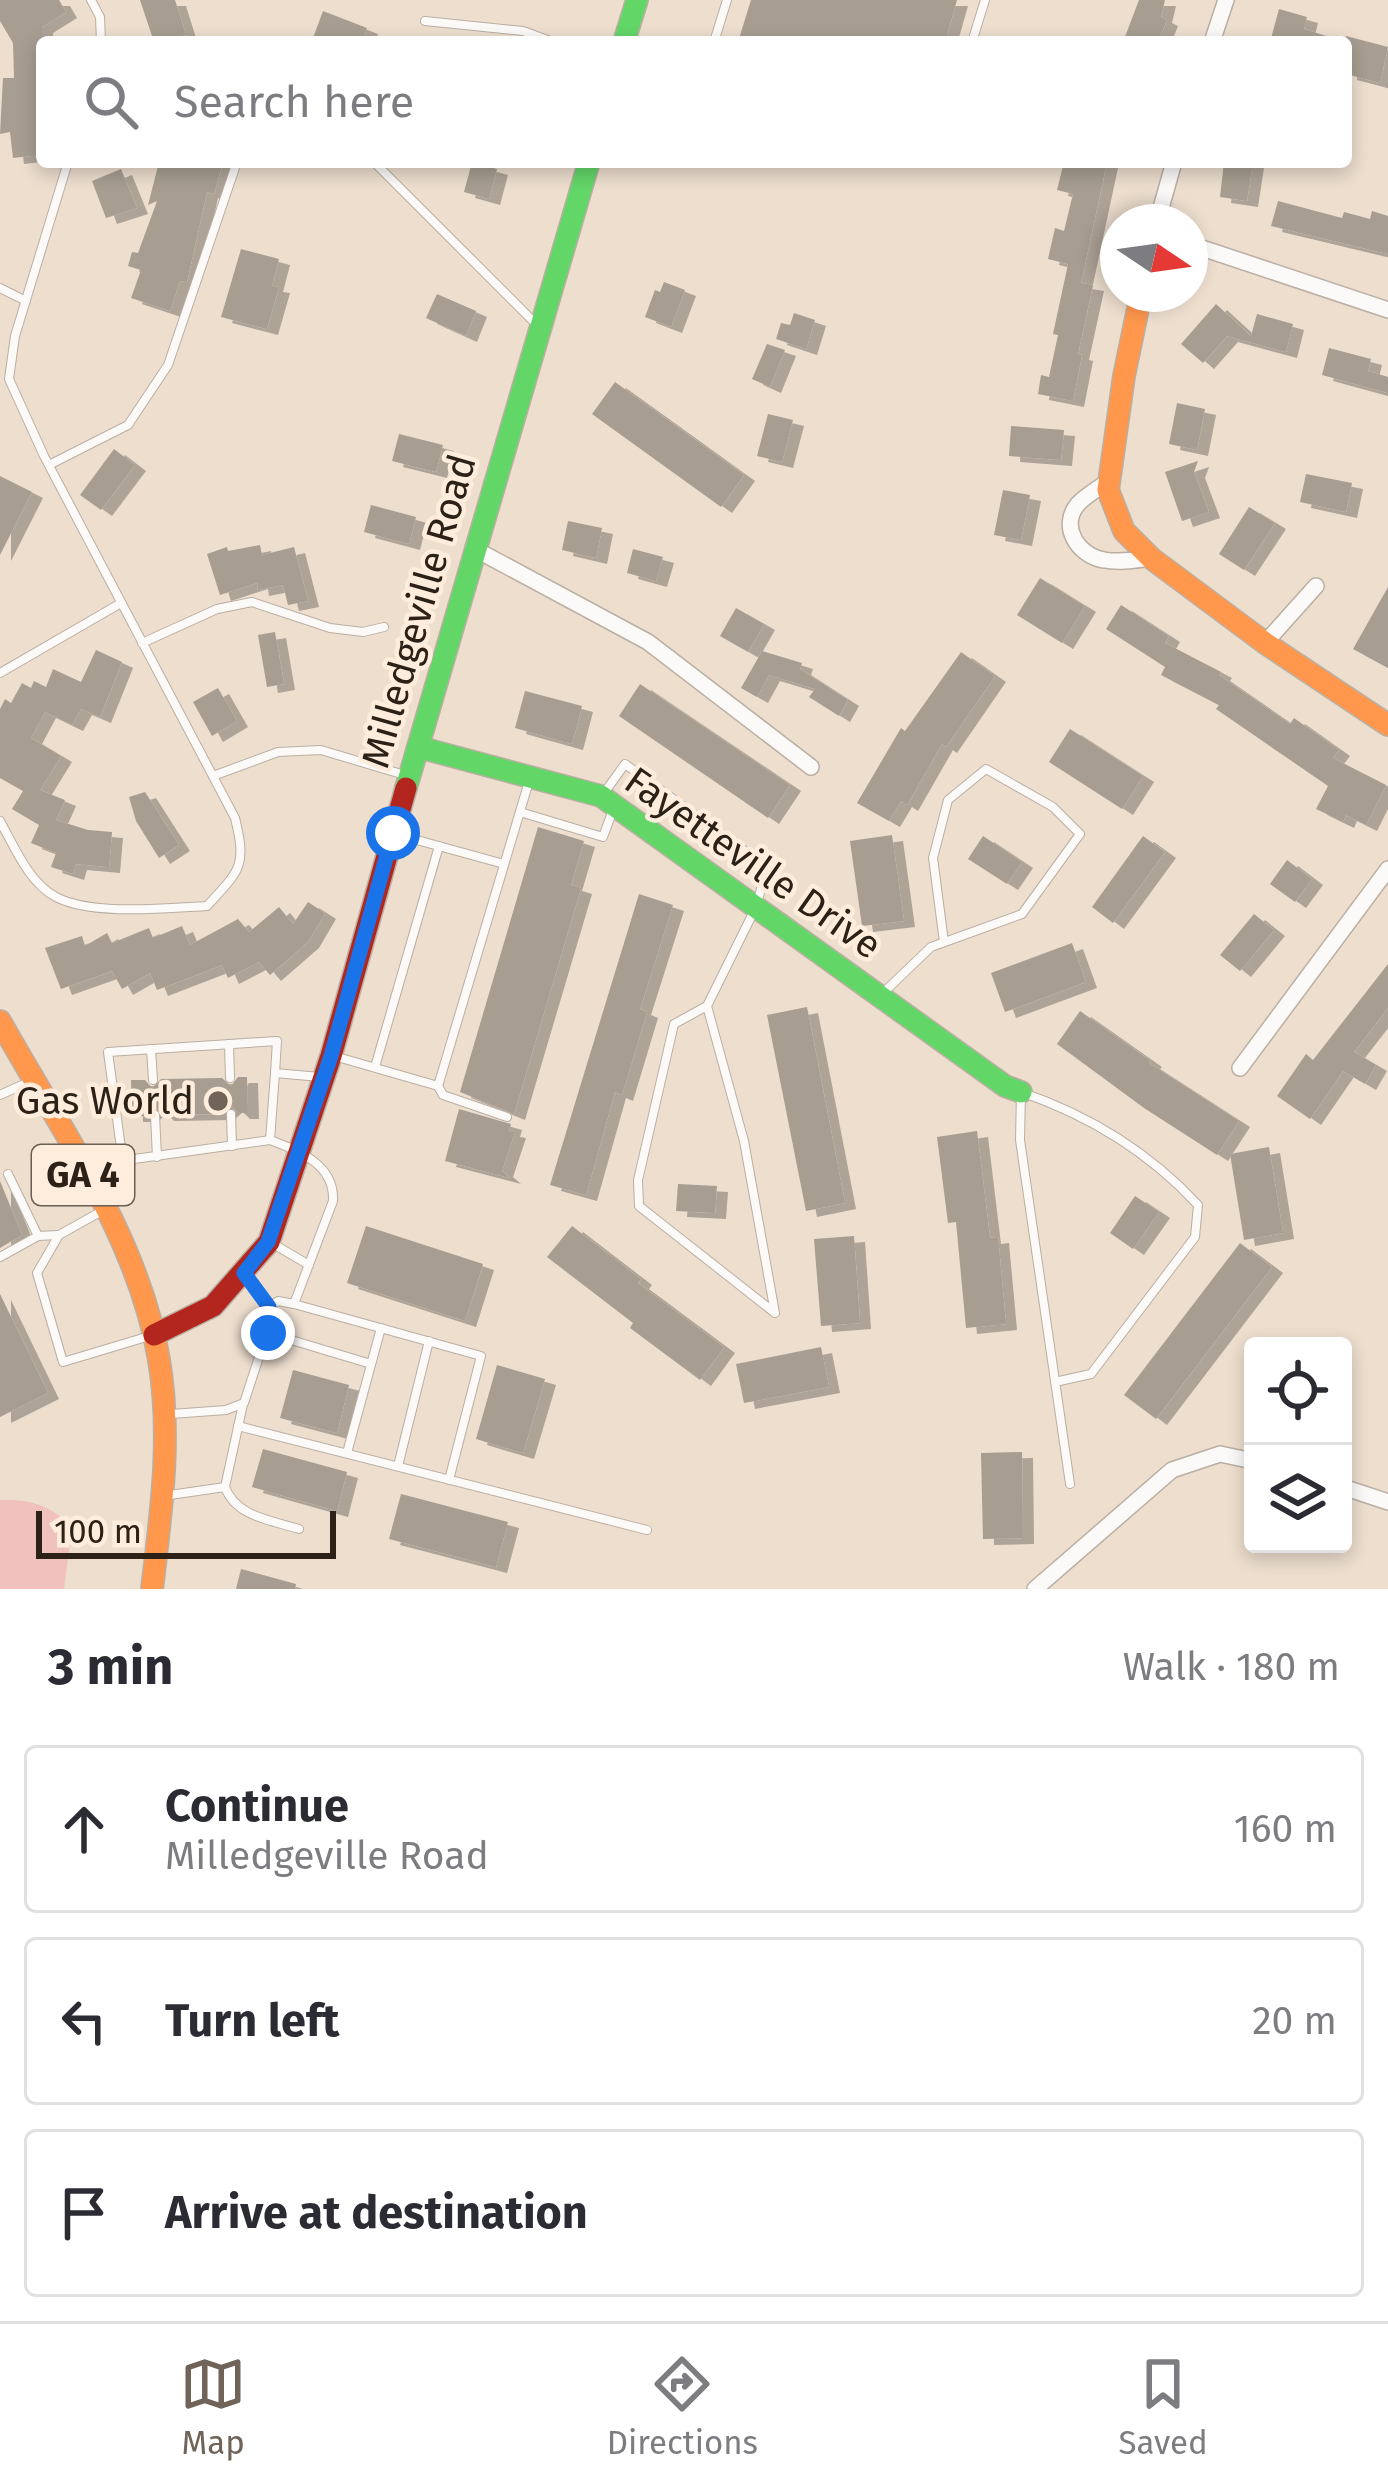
<!DOCTYPE html>
<meta charset="utf-8">
<style>
:root{--surface:#fff;--page:#f7f7f7;--text:#2b2b33;--muted:#7c7c81;--line:#e1e1e2;--accent:#706357}
body{margin:0;font-family:"Fira Sans",sans-serif;background:var(--page);color:var(--text)}
.controls{position:absolute;right:36px;bottom:36px;display:grid;overflow:hidden;border-radius:12px;box-shadow:0 6px 18px #0003}
.controls button{width:108px;height:108px;display:grid;place-items:center;padding:0;border:0;border-bottom:3px solid var(--line);background:var(--surface);color:var(--text);font:60px sans-serif}
.compass{position:absolute;left:1100px;top:204px;width:108px;height:108px;border-radius:50%;background:var(--surface);box-shadow:0 6px 18px #0003;rotate:103deg}
.scale{position:absolute;left:36px;bottom:30px;width:300px;box-sizing:border-box;padding-left:12px;border:6px solid #2c2117;border-top:0;font-size:33px;line-height:42px;white-space:nowrap;color:#2c2117;-webkit-text-stroke:9px #feeddc;paint-order:stroke}
.stop{position:absolute;width:36px;height:36px;margin:-27px;border:9px solid #1a73e8;border-radius:50%;background:#fff}
.stop.end{background:#1a73e8;border-color:#fff;box-shadow:0 3px 12px #0008}
.list{margin:0;padding:0;list-style:none}
h2{display:flex;justify-content:space-between;align-items:center;height:156px;margin:0;padding:0 48px;font-size:51px}
h2 small{font-size:39px;font-weight:400;color:var(--muted)}
.list li{display:grid;grid-template-columns:78px 1fr auto;gap:36px;align-items:center;box-sizing:border-box;height:168px;margin:0 24px 24px;padding:0 24px;border:3px solid var(--line);border-radius:12px}
.list b{display:block;font-size:45px;white-space:nowrap}
.list p{margin:0;font-size:39px;white-space:nowrap;color:var(--muted)}
.list em{font-size:39px;font-style:normal;color:var(--muted)}
.icon{flex:none;width:66px;height:66px;fill:none;stroke:currentColor;stroke-width:2;stroke-linecap:round;stroke-linejoin:round}
.map{position:relative;flex:none;width:1388px;height:1589px;overflow:hidden}
.search{position:absolute;background:var(--surface);box-shadow:0 6px 18px #0003;left:36px;right:36px;top:36px;height:132px;display:flex;align-items:center;gap:30px;box-sizing:border-box;padding:0 42px;border-radius:12px;color:var(--muted);font-size:45px}
.sheet{height:732px;background:var(--surface)}
nav{display:flex;justify-content:space-around;align-items:center;box-sizing:border-box;height:168px;border-top:3px solid var(--line);background:var(--surface);font-size:33px;color:var(--muted)}
nav a{display:grid;justify-items:center;gap:6px}
nav .on{color:var(--accent)}
.map>svg:first-child{display:block}
.green{fill:#f0c1bd}
.building{fill:#a79e91;filter:url(#shadow)}
.lines{fill:none;stroke-linecap:round;stroke-linejoin:round}
.lane-casing{stroke:#baafa3;stroke-width:10}
.street-casing{stroke:#baafa3;stroke-width:18}
.fast-casing{stroke:#baafa3;stroke-width:24}
.slow-casing{stroke:#baafa3;stroke-width:24}
.jam-casing{stroke:#baafa3;stroke-width:24}
.lane{stroke:#fcfaf8;stroke-width:8}
.street{stroke:#fcfaf8;stroke-width:15}
.fast{stroke:#63d668;stroke-width:21}
.slow{stroke:#ff974d;stroke-width:21}
.jam{stroke:#b3261e;stroke-width:21}
.route{stroke:#1a73e8;stroke-width:15}
.poi-dot{fill:#706357;stroke:#feeddc;stroke-width:4.5}
.labels{text-anchor:middle;dominant-baseline:central;stroke-width:9;stroke-linejoin:round;paint-order:stroke}
.shield{fill:#feeddc;stroke:#6b5e52;stroke-width:3}
.shield-label{font-size:36px;font-weight:bold;fill:#2c2117}
.street-label{font-size:39px;fill:#2c2117;stroke:#feeddc}
.poi-label{font-size:39px;fill:#2c2117;stroke:#feeddc;text-anchor:end}
</style>
<div class="map">
<svg width="1388" height="1589" viewBox="0 0 1388 1589">
<defs>
<filter id="shadow"><feDropShadow dx="11" dy="6" stdDeviation="0" flood-color="#0004"/></filter>
</defs>
<rect width="100%" height="100%" fill="#eddece"/>
<path class="green" d="M0,1500C30,1499 52,1505 72,1528L64,1589H0Z"/>
<g class="building">
<polygon points="0,0 59,0 66,12 42,27 42,125 36,127 39,155 13,158 10,132 0,134 3,78 14,78 13,43 0,21"/>
<polygon points="140,0 175,0 186,35 154,42"/>
<polygon points="751,0 957,0 945,42 738,42"/>
<polygon points="1139,0 1165,0 1161,17 1167,20 1158,42 1123,42"/>
<polygon points="1279,9 1307,17 1304,29 1333,38 1333,42 1270,42"/>
<polygon points="323,11 367,28 362,42 324,42 313,38"/>
<polygon points="1346,36 1388,47 1380,83 1346,74"/>
<polygon points="159,162 223,162 214,194 207,192 187,282 180,281 170,311 131,298 141,270 128,266 132,252 138,253 157,201 148,205"/>
<polygon points="472,162 497,169 489,199 464,192"/>
<polygon points="1064,162 1107,162 1081,283 1093,285 1078,354 1082,355 1073,401 1038,394 1041,375 1049,377 1058,335 1053,334 1068,264 1048,259 1055,228 1064,231 1073,194 1057,190"/>
<polygon points="1224,162 1253,162 1247,201 1220,197"/>
<polygon points="121,169 137,208 106,218 92,181"/>
<polygon points="1278,201 1342,218 1344,212 1370,219 1372,211 1388,216 1388,254 1271,226"/>
<polygon points="241,249 279,259 272,286 279,287 267,329 221,317"/>
<polygon points="664,282 685,290 671,327 645,317 655,290 660,292"/>
<polygon points="437,294 476,311 466,336 426,318"/>
<polygon points="1216,304 1251,336 1257,314 1293,324 1286,352 1227,336 1203,363 1181,344"/>
<polygon points="794,313 815,320 806,349 776,339 781,323 790,325"/>
<polygon points="767,344 785,350 770,387 752,379"/>
<polygon points="1329,348 1371,359 1368,371 1388,377 1388,393 1322,375"/>
<polygon points="615,382 744,475 721,507 592,414"/>
<polygon points="1177,403 1205,409 1197,450 1169,444"/>
<polygon points="768,414 793,420 782,462 757,456"/>
<polygon points="1011,426 1064,430 1061,460 1009,456"/>
<polygon points="399,434 443,445 436,472 392,461"/>
<polygon points="114,449 135,465 101,510 80,495"/>
<polygon points="1198,461 1194,472 1209,512 1182,521 1165,472"/>
<polygon points="1306,474 1352,483 1346,512 1300,502"/>
<polygon points="0,476 32,492 0,555"/>
<polygon points="1003,490 1030,495 1021,540 994,535"/>
<polygon points="371,505 416,517 409,544 364,532"/>
<polygon points="1249,507 1275,523 1244,570 1219,554"/>
<polygon points="568,521 602,528 596,558 562,550"/>
<polygon points="260,545 262,555 294,547 308,601 288,605 283,585 258,590 257,583 220,595 207,554 227,547 228,551"/>
<polygon points="633,549 663,557 656,581 627,573"/>
<polygon points="1040,578 1085,606 1062,643 1017,615"/>
<polygon points="1388,587 1388,668 1353,649"/>
<polygon points="1121,605 1169,636 1165,643 1221,672 1219,675 1290,724 1294,718 1339,750 1333,758 1386,785 1366,825 1346,815 1343,822 1316,809 1328,786 1216,709 1219,705 1161,675 1165,667 1106,629"/>
<polygon points="736,608 764,624 748,652 720,636"/>
<polygon points="275,632 284,684 267,687 258,635"/>
<polygon points="96,650 122,662 100,717 81,709 72,725 45,712 31,738 61,756 40,790 65,800 56,820 88,830 112,832 109,867 76,864 73,874 51,867 56,853 31,843 39,825 12,809 23,791 0,778 0,709 5,699 11,703 22,683 31,688 34,681 46,687 53,669 81,682"/>
<polygon points="762,651 802,663 800,669 848,700 839,716 809,697 815,689 769,675 757,697 741,688"/>
<polygon points="961,652 995,676 946,747 942,744 907,805 901,801 889,821 857,803 901,728 905,731"/>
<polygon points="640,684 790,785 768,818 619,716"/>
<polygon points="218,688 237,721 212,736 193,702"/>
<polygon points="525,691 582,706 572,744 515,728"/>
<polygon points="1070,729 1143,776 1122,809 1049,762"/>
<polygon points="145,792 179,845 159,858 136,821 129,797"/>
<polygon points="538,827 584,841 571,885 581,888 514,1114 460,1092"/>
<polygon points="892,835 904,921 862,926 850,841"/>
<polygon points="983,836 1022,862 1007,884 968,859"/>
<polygon points="1143,836 1165,852 1113,923 1092,907"/>
<polygon points="1287,860 1312,879 1295,902 1270,884"/>
<polygon points="639,894 673,905 640,1009 647,1012 622,1095 615,1092 586,1195 550,1185"/>
<polygon points="308,902 325,913 308,942 270,975 259,962 228,978 222,965 157,990 150,973 122,989 112,971 61,989 45,948 82,936 85,946 107,933 112,943 149,928 153,938 182,926 190,945 238,919 249,932 279,907 293,924"/>
<polygon points="1254,914 1274,930 1240,971 1220,955"/>
<polygon points="1072,943 1086,982 1005,1012 991,973"/>
<polygon points="1388,964 1388,1008 1354,1052 1376,1065 1365,1084 1343,1071 1310,1119 1277,1096 1306,1054 1313,1060"/>
<polygon points="807,1007 845,1203 806,1211 767,1015"/>
<polygon points="1080,1011 1151,1061 1149,1063 1239,1121 1217,1155 1144,1108 1057,1044"/>
<polygon points="238,1077 247,1077 248,1113 239,1113 232,1106 223,1114 163,1115 156,1107 147,1116 132,1116 131,1080 145,1080 152,1088 161,1079 222,1078 231,1086"/>
<polygon points="459,1109 511,1124 509,1131 515,1132 502,1171 510,1178 445,1161"/>
<polygon points="977,1131 990,1238 998,1237 1006,1324 966,1328 956,1222 948,1223 937,1137"/>
<polygon points="1269,1147 1283,1233 1244,1240 1230,1154"/>
<polygon points="0,1181 22,1235 0,1248"/>
<polygon points="678,1184 717,1186 715,1213 676,1211"/>
<polygon points="1135,1196 1159,1212 1133,1249 1110,1233"/>
<polygon points="366,1226 483,1264 465,1321 347,1283"/>
<polygon points="572,1226 641,1279 638,1283 724,1347 700,1380 630,1328 633,1323 547,1257"/>
<polygon points="854,1236 860,1323 821,1326 814,1239"/>
<polygon points="1240,1243 1272,1267 1156,1419 1124,1395"/>
<polygon points="0,1294 48,1393 0,1417"/>
<polygon points="821,1347 829,1387 744,1403 736,1364"/>
<polygon points="497,1365 545,1379 523,1453 476,1439"/>
<polygon points="293,1370 349,1385 337,1433 280,1418"/>
<polygon points="263,1449 347,1472 337,1511 252,1487"/>
<polygon points="1022,1452 1023,1538 983,1539 981,1453"/>
<polygon points="401,1494 508,1522 496,1567 389,1539"/>
<polygon points="241,1569 296,1584 295,1589 236,1589"/>
</g>
<g class="lines">
<g class="lane-casing">
<g id="lane">
<polyline points="91,0 100,17 101,42"/>
<polyline points="425,21 523,31 553,42"/>
<polyline points="714,42 727,0"/>
<polyline points="972,42 985,0"/>
<polyline points="374,162 538,326"/>
<polyline points="0,288 26,301"/>
<polyline points="49,465 128,425 168,365 237,162"/>
<polyline points="142,643 217,609 252,602 330,628 363,632 384,627"/>
<polyline points="0,673 121,603"/>
<polyline points="213,776 278,752 321,750 408,776"/>
<polyline points="602,796 625,764 767,867 756,907 707,1006 744,1141 775,1313 639,1206 638,1180 674,1024 707,1006"/>
<polyline points="520,812 603,837 614,807"/>
<path d="M0,821C14,846 29,883 56,897C92,916 167,908 207,906C240,870 247,867 235,818L44,456L9,379L15,336L68,162"/>
<polyline points="395,834 504,864"/>
<polyline points="881,995 931,947 1022,914 1080,834 1053,807 986,769 948,800 933,858 944,942"/>
<polyline points="229,1044 230,1078"/>
<polyline points="151,1049 153,1080"/>
<polyline points="334,1056 438,1086 530,778"/>
<polyline points="375,1067 439,846"/>
<polyline points="438,1086 443,1095 507,1117"/>
<polyline points="0,1095 31,1081"/>
<polyline points="231,1114 232,1146"/>
<polyline points="155,1115 157,1157"/>
<polyline points="270,1140 275,1073"/>
<polyline points="123,1163 108,1052 277,1041 275,1073 320,1077"/>
<path d="M84,1166L270,1140C300,1151 335,1165 333,1201L294,1304"/>
<polyline points="8,1174 38,1236 58,1235"/>
<polyline points="102,1211 59,1235 37,1273 63,1362 153,1335"/>
<polyline points="270,1242 309,1265"/>
<polyline points="0,1257 38,1236"/>
<polyline points="269,1307 278,1301 294,1304 481,1356 449,1480"/>
<polyline points="268,1333 371,1364"/>
<path d="M1055,1382L1091,1374L1195,1237L1198,1205C1150,1153 1088,1115 1021,1092L1020,1140L1070,1484"/>
<polyline points="171,1414 226,1410 244,1403 270,1323 269,1307 247,1276"/>
<polyline points="238,1426 647,1530"/>
<polyline points="347,1453 381,1328"/>
<polyline points="398,1466 429,1341"/>
<path d="M225,1487C236,1517 271,1520 299,1529"/>
<polyline points="170,1495 225,1487 243,1404"/>
</g>
</g>
<g class="street-casing">
<g id="street">
<polyline points="1212,42 1226,0"/>
<polyline points="1157,222 1174,162"/>
<polyline points="1190,244 1388,310"/>
<path d="M1109,481C1099,488 1086,495 1078,504C1059,526 1078,556 1104,560C1120,563 1136,560 1151,558"/>
<polyline points="473,548 648,642 811,767"/>
<polyline points="1265,643 1316,586"/>
<polyline points="1240,1068 1388,869"/>
<polyline points="1343,1487 1388,1502"/>
<polyline points="1035,1589 1172,1470 1220,1454 1253,1461"/>
</g>
</g>
<g class="fast-casing">
<g id="fast">
<polyline points="624,42 637,0"/>
<polyline points="418,747 601,796 1005,1086 1021,1092"/>
<polyline points="406,788 589,162"/>
</g>
</g>
<g class="slow-casing">
<g id="slow">
<polyline points="1141,294 1124,376 1108,490 1124,531 1151,558 1265,643 1388,725"/>
<path d="M0,1021C59,1127 139,1238 159,1360C172,1436 161,1514 152,1589"/>
</g>
</g>
<g class="jam-casing">
<polyline id="jam" points="154,1335 213,1306 269,1242 331,1056 406,788"/>
</g>
<use href="#lane" class="lane"/>
<use href="#street" class="street"/>
<use href="#fast" class="fast"/>
<use href="#slow" class="slow"/>
<use href="#jam" class="jam"/>
</g>
<g class="lines">
<polyline class="route" points="268,1333 269,1307 244,1273 268,1242 331,1056 393,833"/>
</g>
<circle class="poi-dot" cx="218" cy="1101" r="12"/>
<g class="labels">
<rect class="shield" x="32" y="1145" width="102" height="60" rx="9"/>
<g class="shield-label">
<text x="83" y="1175">GA 4</text>
</g>
<g class="street-label">
<text transform="translate(419 611) rotate(-74)">Milledgeville Road</text>
<text transform="translate(753 863) rotate(35)">Fayetteville Drive</text>
</g>
<g class="poi-label">
<text x="194" y="1101">Gas World</text>
</g>
</g>
</svg>
<div class="controls">
<button><svg class="icon" aria-label="locate" viewBox="0 0 24 24"><circle cx="12" cy="12" r="6"/><path d="M12 2v4M12 18v4M2 12h4M18 12h4"/></svg></button>
<button><svg class="icon" aria-label="layers" viewBox="0 0 24 24"><path d="M12 4l9 5-9 5-9-5zM3 14l9 5 9-5"/></svg></button>
</div>
<svg class="compass" viewBox="-18 -18 36 36"><path d="M0-13l5 13h-10z" fill="#e53935"/><path d="M0 13l5-13h-10z" fill="#7c7c81"/></svg>
<div class="scale">100 m</div>
<div class="stop" style="left:393px;top:833px"></div>
<div class="stop end" style="left:268px;top:1333px"></div>
<div class="search"><svg class="icon" aria-label="search" viewBox="0 0 24 24"><circle cx="10" cy="10" r="6"/><path d="M15 15l6 6"/></svg>Search here</div>
</div>
<section class="sheet">
<h2>3 min<small>Walk · 180 m</small></h2>
<ul class="list">
<li><svg class="icon" aria-label="ahead" viewBox="0 0 24 24"><path d="M12 20V5M6 11l6-6 6 6"/></svg><div><b>Continue</b><p>Milledgeville Road</p></div><em>160 m</em></li>
<li><svg class="icon" aria-label="left" viewBox="0 0 24 24"><path d="M17 20v-9H6M10 6l-5 5 5 5"/></svg><div><b>Turn left</b></div><em>20 m</em></li>
<li><svg class="icon" aria-label="arrive" viewBox="0 0 24 24"><path d="M6 21V4h12l-3 4 3 4H6"/></svg><div><b>Arrive at destination</b></div></li>
</ul>
</section>
<nav>
<a class="on"><svg class="icon" aria-label="map" viewBox="0 0 24 24"><path d="M3 6l6-2 6 2 6-2v14l-6 2-6-2-6 2zM9 4v14M15 6v14"/></svg>Map</a>
<a><svg class="icon" aria-label="directions" viewBox="0 0 24 24"><path d="M12 3l9 9-9 9-9-9zM9 14v-3h6M13 9l2 2-2 2"/></svg>Directions</a>
<a><svg class="icon" aria-label="saved" viewBox="0 0 24 24"><path d="M7 4h10v16l-5-4-5 4z"/></svg>Saved</a>
</nav>
